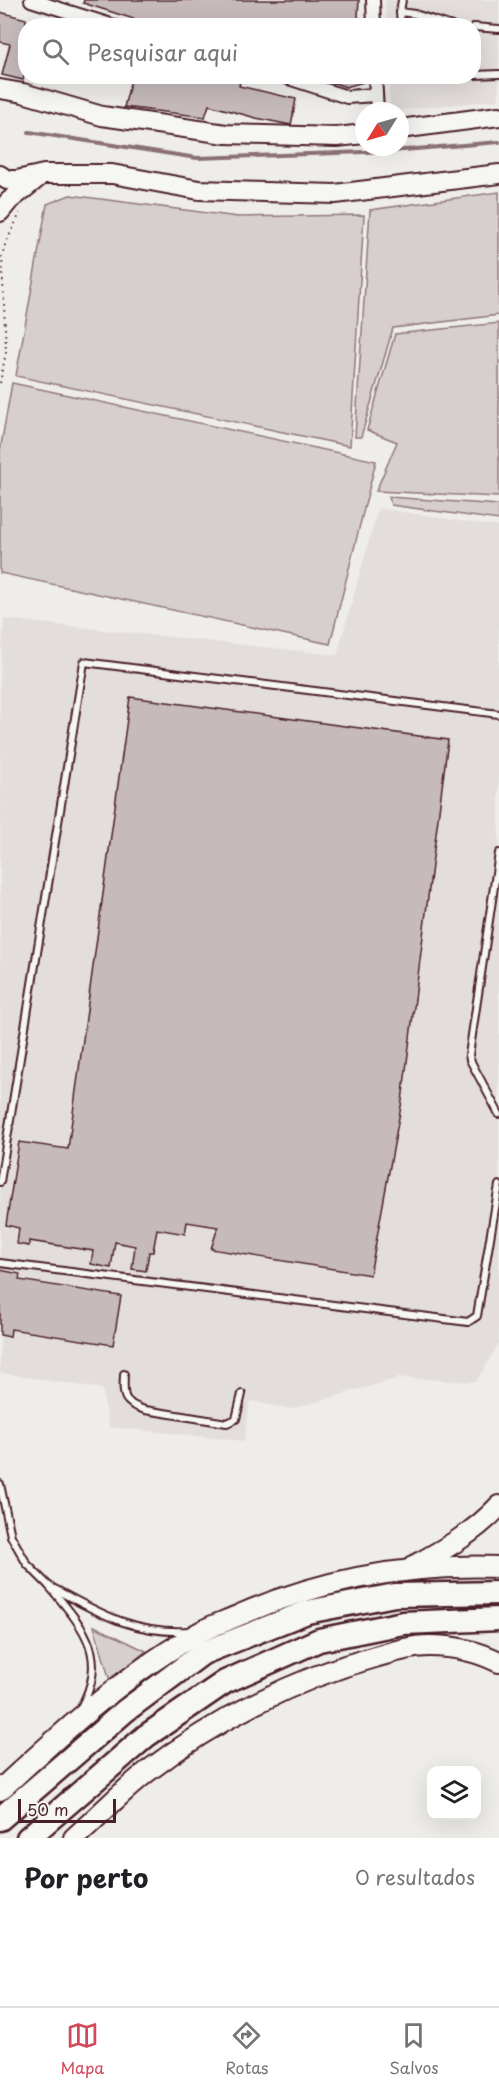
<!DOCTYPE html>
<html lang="pt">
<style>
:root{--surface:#fff;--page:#f2f2f2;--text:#202124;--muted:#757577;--line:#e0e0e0;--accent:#d1495b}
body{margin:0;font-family:"Playpen Sans",sans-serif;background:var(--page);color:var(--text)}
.controls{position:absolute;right:18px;bottom:18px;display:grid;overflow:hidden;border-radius:12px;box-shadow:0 6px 24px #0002}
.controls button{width:54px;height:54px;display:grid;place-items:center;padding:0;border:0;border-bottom:2px solid var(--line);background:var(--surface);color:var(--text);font:30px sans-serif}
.compass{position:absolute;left:355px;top:102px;width:54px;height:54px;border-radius:50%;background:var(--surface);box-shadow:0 6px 24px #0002;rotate:233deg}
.scale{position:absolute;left:18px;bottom:15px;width:98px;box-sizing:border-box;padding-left:6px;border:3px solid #4a1f2b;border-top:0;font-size:16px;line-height:21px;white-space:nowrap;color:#4a1f2b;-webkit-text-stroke:4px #f6f6f2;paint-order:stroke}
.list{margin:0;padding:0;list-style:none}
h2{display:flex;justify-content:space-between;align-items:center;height:78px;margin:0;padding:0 24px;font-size:26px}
h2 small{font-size:20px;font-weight:400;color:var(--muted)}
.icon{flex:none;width:33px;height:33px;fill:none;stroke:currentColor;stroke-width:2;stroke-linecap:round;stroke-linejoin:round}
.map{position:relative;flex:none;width:499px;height:1838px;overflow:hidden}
.search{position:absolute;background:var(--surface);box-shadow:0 6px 24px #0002;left:18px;right:18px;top:18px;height:66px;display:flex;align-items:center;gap:15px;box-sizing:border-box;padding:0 21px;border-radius:24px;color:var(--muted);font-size:22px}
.sheet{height:168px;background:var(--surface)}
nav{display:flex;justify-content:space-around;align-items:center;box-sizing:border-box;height:84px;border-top:2px solid var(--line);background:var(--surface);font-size:16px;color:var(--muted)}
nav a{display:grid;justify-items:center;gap:3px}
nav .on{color:var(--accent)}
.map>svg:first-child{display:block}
.built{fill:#e3dedc}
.green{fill:#d7cfce;stroke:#90777c;stroke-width:1.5}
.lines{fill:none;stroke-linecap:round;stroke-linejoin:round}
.stream{stroke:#8a6f74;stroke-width:4}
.building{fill:#c6babb;stroke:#4a1f2b;stroke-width:1.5}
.lane-casing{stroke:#4a1f2b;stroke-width:10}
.street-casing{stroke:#4a1f2b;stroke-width:16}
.secondary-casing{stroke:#4a1f2b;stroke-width:22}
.primary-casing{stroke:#4a1f2b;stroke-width:24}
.highway-casing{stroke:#4a1f2b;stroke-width:27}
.path{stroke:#4a1f2b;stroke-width:2;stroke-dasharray:1.5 4.5;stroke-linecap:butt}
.lane{stroke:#f6f6f2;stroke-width:6}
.street{stroke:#f6f6f2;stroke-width:12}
.secondary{stroke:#f6f6f2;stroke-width:18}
.primary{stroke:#f6f6f2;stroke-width:20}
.highway{stroke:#f6f6f2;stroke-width:22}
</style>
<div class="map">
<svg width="499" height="1838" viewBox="0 0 499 1838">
<rect width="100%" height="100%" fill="#efedea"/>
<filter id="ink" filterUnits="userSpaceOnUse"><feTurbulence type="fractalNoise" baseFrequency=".0167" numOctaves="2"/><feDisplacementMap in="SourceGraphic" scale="12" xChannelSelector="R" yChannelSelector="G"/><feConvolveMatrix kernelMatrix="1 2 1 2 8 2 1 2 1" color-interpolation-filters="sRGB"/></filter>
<g filter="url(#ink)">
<g class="built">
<polygon points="385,0 499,0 499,100 390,111 389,77 474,76 474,26 387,25"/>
<polygon points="378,508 499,527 499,1343 476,1382 399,1378 291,1409 250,1401 244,1441 109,1427 102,1389 0,1373 0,676 4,619 337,655"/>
</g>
<g class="green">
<polygon points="499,192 499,315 393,328 361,437 355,437 370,210"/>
<polygon points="70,195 238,217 364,215 350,446 16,376 47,204"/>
<polygon points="499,323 499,497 376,491 397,442 367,430 395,334"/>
<polygon points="12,383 376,461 330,644 0,573 0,451"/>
<polygon points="389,497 499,505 499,520 391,505"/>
<polygon points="94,1626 146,1651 110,1681"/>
</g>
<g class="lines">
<polyline class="stream" points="29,132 197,158 392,151 499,142"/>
</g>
<g class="building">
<polygon points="84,0 359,0 358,15 360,26 156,26 83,3"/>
<polygon points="0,12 26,19 26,70 23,80 2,75 10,44 0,42"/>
<polygon points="132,76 222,76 240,82 239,86 296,99 291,125 256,118 209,105 205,117 124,107"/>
<polygon points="321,76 367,76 367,81 346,87 320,78"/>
<polygon points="130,697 448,740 402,1101 370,1275 211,1249 218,1227 187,1222 185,1234 157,1229 153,1252 149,1252 146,1271 132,1269 135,1246 115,1242 111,1268 91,1264 93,1251 29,1241 29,1246 17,1244 19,1228 6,1225 19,1142 68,1149"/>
<polygon points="0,1270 20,1274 19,1280 121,1296 113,1345 11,1329 10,1337 0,1335"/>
</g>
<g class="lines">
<g class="lane-casing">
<g id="lane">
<polyline points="402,0 400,12 415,14 452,26"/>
<polyline points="400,12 401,26"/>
<polyline points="474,27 499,29"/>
<polyline points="474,75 499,74"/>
<polyline points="411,76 438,76"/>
<polyline points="499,853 469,1055 470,1060 499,1114"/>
<polyline points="0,1182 84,662 499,714"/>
<polyline points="0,1263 468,1322 477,1316 499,1185"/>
<path d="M124,1374C123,1396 122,1403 145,1410L227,1423L236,1419L242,1394"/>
<polyline points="0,1484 11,1536 27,1564 49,1586"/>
<path d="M81,1707C110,1655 82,1626 49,1586C98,1612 132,1634 189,1631"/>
</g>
</g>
<g class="street-casing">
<g id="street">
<polyline points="31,0 114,26"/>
<polyline points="373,0 374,26"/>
<polyline points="282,76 347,97 375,95"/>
<polyline points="375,76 377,111"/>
</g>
</g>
<g class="secondary-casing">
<g id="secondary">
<polyline points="0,89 23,93 102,116 226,134 337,137 364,134"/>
<polyline points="400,129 499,116"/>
<polyline points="0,175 7,180 17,180 44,174 112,174 199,190 335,194 499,174"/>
<polyline points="0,212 9,201 38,178"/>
</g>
</g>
<g class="primary-casing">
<g id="primary">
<path d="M414,1566C445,1549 475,1532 499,1506"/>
<path d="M0,1790C63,1732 128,1671 204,1630C216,1624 229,1620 242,1614C323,1579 410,1564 499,1567"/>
<path d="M74,1838C99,1816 122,1791 148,1771C215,1720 294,1679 375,1657C392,1652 411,1646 429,1646C453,1646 477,1651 499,1662"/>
</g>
</g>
<g class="highway-casing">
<g id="highway">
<polyline points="0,1819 125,1711 203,1653 307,1612 395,1595 499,1593"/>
<polyline points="28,1838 146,1736 225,1682 319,1640 403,1623 499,1619"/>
</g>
</g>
<polyline class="path" points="0,383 6,352 2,257 5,245 20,213"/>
<use href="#lane" class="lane"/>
<use href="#street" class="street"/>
<use href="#secondary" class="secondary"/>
<use href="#primary" class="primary"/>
<use href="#highway" class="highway"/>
</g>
</g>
</svg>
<div class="controls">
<button><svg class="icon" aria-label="layers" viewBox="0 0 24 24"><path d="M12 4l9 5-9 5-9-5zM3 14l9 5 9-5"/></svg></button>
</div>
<svg class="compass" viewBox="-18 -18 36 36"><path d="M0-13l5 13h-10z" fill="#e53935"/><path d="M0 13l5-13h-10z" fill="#757577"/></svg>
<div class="scale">50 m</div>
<div class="search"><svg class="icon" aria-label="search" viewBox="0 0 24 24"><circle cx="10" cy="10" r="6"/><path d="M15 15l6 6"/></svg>Pesquisar aqui</div>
</div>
<section class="sheet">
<h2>Por perto<small>0 resultados</small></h2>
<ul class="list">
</ul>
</section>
<nav>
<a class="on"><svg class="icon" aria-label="map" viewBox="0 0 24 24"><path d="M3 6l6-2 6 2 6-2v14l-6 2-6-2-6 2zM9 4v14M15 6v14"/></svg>Mapa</a>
<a><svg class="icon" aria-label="directions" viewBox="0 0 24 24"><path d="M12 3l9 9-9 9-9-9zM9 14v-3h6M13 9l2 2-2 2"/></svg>Rotas</a>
<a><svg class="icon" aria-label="saved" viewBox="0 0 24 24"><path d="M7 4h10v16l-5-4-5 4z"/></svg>Salvos</a>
</nav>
